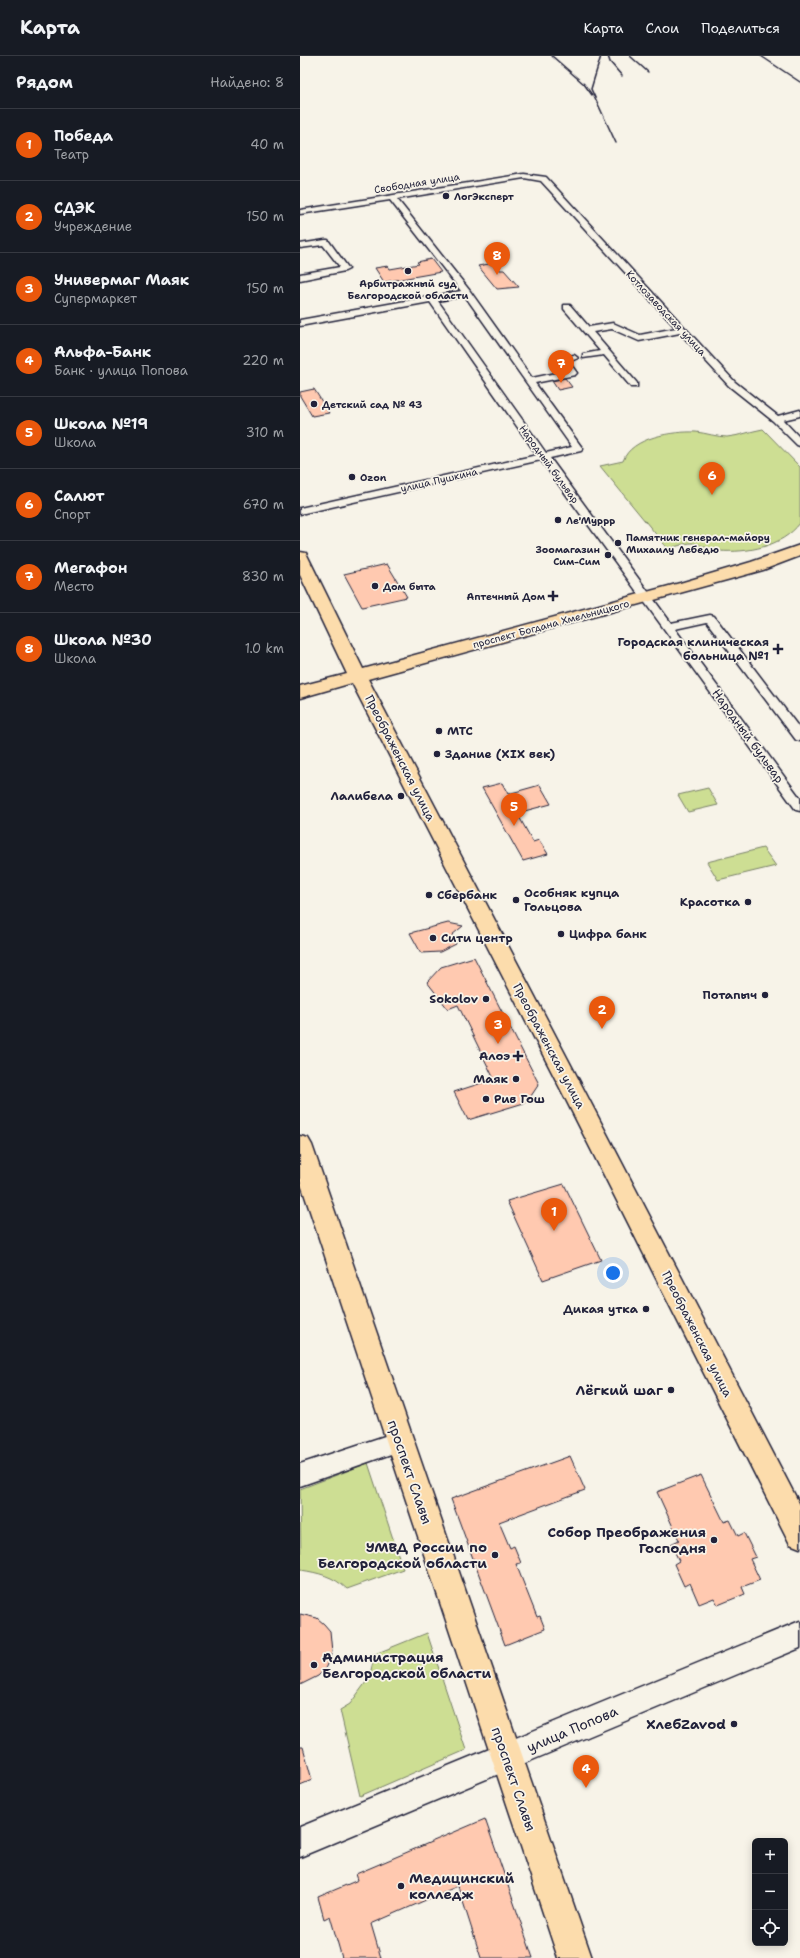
<!DOCTYPE html>
<html lang="ru">
<meta charset="utf-8">
<style>
:root{--surface:#171b24;--page:#242831;--text:#f1f3f6;--muted:#9ea1a6;--line:#363941;--accent:#ea580c}
body{margin:0;font-family:"Shantell Sans",sans-serif;background:var(--page);color:var(--text)}
.controls{position:absolute;right:12px;bottom:12px;display:grid;overflow:hidden;border-radius:6px;box-shadow:0 2px 10px #0003}
.controls button{width:36px;height:36px;display:grid;place-items:center;padding:0;border:0;border-bottom:1px solid var(--line);background:var(--surface);color:var(--text);font:20px sans-serif}
.you{position:absolute;left:313px;top:1217px;width:14px;height:14px;margin:-10px;border:3px solid #fff;border-radius:50%;background:#1a73e8;box-shadow:0 0 0 6px #1a73e833}
.badge{display:grid;place-items:center;width:26px;height:26px;border-radius:50%;background:var(--accent);color:#fff;font-size:13px;font-weight:700}
.pin{position:absolute;translate:-50% -33px;filter:drop-shadow(0 1px 2px #0008)}
.pin::after{content:'';position:absolute;top:21px;width:14px;height:12px;background:inherit;clip-path:polygon(0 0,100% 0,50% 100%)}
.list{margin:0;padding:0;list-style:none}
h2{display:flex;justify-content:space-between;align-items:center;height:52px;margin:0;padding:0 16px;font-size:17px}
h2 small{font-size:13px;font-weight:400;color:var(--muted)}
.list li{display:grid;grid-template-columns:26px 1fr auto;gap:12px;align-items:center;box-sizing:border-box;height:72px;padding:0 16px;border-top:1px solid var(--line)}
.list b{display:block;font-size:15px;white-space:nowrap}
.list p{margin:0;font-size:13px;white-space:nowrap;color:var(--muted)}
.list em{font-size:13px;font-style:normal;color:var(--muted)}
.icon{flex:none;width:22px;height:22px;fill:none;stroke:currentColor;stroke-width:2;stroke-linecap:round;stroke-linejoin:round}
.map{position:relative;flex:none;width:500px;height:1902px;overflow:hidden}
header{display:flex;align-items:center;gap:24px;box-sizing:border-box;height:56px;padding:0 20px;background:var(--surface);border-bottom:1px solid var(--line)}
header strong{font-size:19px}
nav{display:flex;gap:22px;margin-inline-start:auto;font-size:14px}
main{display:flex}
aside{flex:1;background:var(--surface)}
.map>svg:first-child{display:block}
.green{fill:#cdde93;stroke:#788067}
.building{fill:#ffc9b0;stroke:#22223b}
.lines{fill:none;stroke-linecap:round;stroke-linejoin:round}
.minor-casing{stroke:#22223b;stroke-width:3}
.tertiary-casing{stroke:#22223b;stroke-width:3}
.secondary-casing{stroke:#22223b;stroke-width:3}
.primary-casing{stroke:#22223b;stroke-width:3}
.minor{fill:#f7f3e8;fill-rule:evenodd}
.tertiary{fill:#f7f3e8;fill-rule:evenodd}
.secondary{fill:#f7f3e8;fill-rule:evenodd}
.primary{fill:#fcdcac;fill-rule:evenodd}
.rail{stroke:#22223b;stroke-width:1.5}
.poi-dot{fill:#22223b;stroke:#f7f3e8;stroke-width:1.5}
.labels{text-anchor:middle;dominant-baseline:central;stroke-width:3.5;stroke-linejoin:round;paint-order:stroke}
.far-street-label{font-size:10px;fill:#22223b;stroke:#f7f3e8}
.far-poi-label{font-size:10px;font-weight:bold;fill:#22223b;stroke:#f7f3e8;text-anchor:start}
.poi-label{font-size:12px;font-weight:bold;fill:#22223b;stroke:#f7f3e8;text-anchor:end}
.street-label{font-size:12px;fill:#22223b;stroke:#f7f3e8}
.near-poi-label{font-size:14px;font-weight:bold;fill:#22223b;stroke:#f7f3e8;text-anchor:end}
.near-street-label{font-size:14px;fill:#22223b;stroke:#f7f3e8}
</style>
<header>
<strong>Карта</strong>
<nav><a>Карта</a><a>Слои</a><a>Поделиться</a></nav>
</header>
<main>
<aside>
<h2>Рядом<small>Найдено: 8</small></h2>
<ul class="list">
<li><span class="badge">1</span><div><b>Победа</b><p>Театр</p></div><em>40 m</em></li>
<li><span class="badge">2</span><div><b>СДЭК</b><p>Учреждение</p></div><em>150 m</em></li>
<li><span class="badge">3</span><div><b>Универмаг Маяк</b><p>Супермаркет</p></div><em>150 m</em></li>
<li><span class="badge">4</span><div><b>Альфа-Банк</b><p>Банк · улица Попова</p></div><em>220 m</em></li>
<li><span class="badge">5</span><div><b>Школа №19</b><p>Школа</p></div><em>310 m</em></li>
<li><span class="badge">6</span><div><b>Салют</b><p>Спорт</p></div><em>670 m</em></li>
<li><span class="badge">7</span><div><b>Мегафон</b><p>Место</p></div><em>830 m</em></li>
<li><span class="badge">8</span><div><b>Школа №30</b><p>Школа</p></div><em>1.0 km</em></li>
</ul>
</aside>
<div class="map">
<svg width="500" height="1902" viewBox="0 0 500 1902">
<rect width="100%" height="100%" fill="#f7f3e8"/>
<filter id="ink" filterUnits="userSpaceOnUse"><feTurbulence type="fractalNoise" baseFrequency=".025" numOctaves="2"/><feDisplacementMap in="SourceGraphic" scale="8" xChannelSelector="R" yChannelSelector="G"/><feConvolveMatrix kernelMatrix="1 2 1 2 8 2 1 2 1" color-interpolation-filters="sRGB"/></filter>
<g filter="url(#ink)">
<g class="green">
<path d="M463,373L500,411V467C482,491 447,497 419,495C409,494 400,488 392,487C385,487 375,491 368,493L300,410L323,405C331,381 374,375 396,376C406,377 417,381 427,381C439,380 451,375 463,373Z"/>
<polygon points="408,732 418,749 388,756 378,739"/>
<polygon points="463,792 476,810 418,824 407,806"/>
<path d="M68,1407L103,1513L47,1533C33,1520 19,1517 1,1514L0,1433Z"/>
<polygon points="127,1577 166,1694 60,1740 40,1654 50,1648 69,1622 75,1598"/>
</g>
<g class="building">
<polygon points="131,203 141,216 84,226 75,212 88,210 90,213 119,208 117,206"/>
<polygon points="194,207 200,214 204,214 219,231 197,233 178,210"/>
<polygon points="265,322 272,331 258,334 252,325"/>
<polygon points="14,333 29,357 12,360 0,340 0,336"/>
<polygon points="87,508 107,541 62,551 44,518"/>
<polygon points="202,727 208,738 240,729 251,748 217,757 233,786 239,784 248,798 223,805 182,732"/>
<polygon points="148,867 163,870 152,879 156,888 140,896 121,897 110,877"/>
<polygon points="174,901 239,1028 227,1046 168,1064 154,1036 194,1023 158,949 148,953 127,926 141,911"/>
<polygon points="264,1128 301,1204 243,1224 207,1145"/>
<polygon points="270,1400 285,1434 199,1466 210,1492 214,1490 221,1507 216,1508 237,1561 240,1560 245,1573 205,1589 151,1443"/>
<polygon points="401,1419 424,1466 430,1464 438,1480 444,1477 456,1501 450,1503 460,1524 442,1531 445,1538 418,1549 414,1542 399,1548 390,1527 384,1530 374,1508 379,1505 371,1488 379,1484 357,1436"/>
<polygon points="0,1558 17,1562 24,1568 30,1575 32,1596 25,1613 18,1620 0,1629"/>
<polygon points="0,1691 3,1691 12,1724 0,1729"/>
<polygon points="185,1763 233,1902 181,1902 158,1830 71,1868 81,1902 42,1902 30,1860 24,1863 18,1841 58,1824 56,1818"/>
</g>
<g class="lines">
<g class="minor-casing">
<g id="minor">
<path d="M224,118L246,121L435,326L478,360L500,354V360L483,364L500,382V390L497,389L473,365L429,330L380,277L339,285L312,273L293,276L337,327V331H331L304,299L283,302V298L300,295L264,253V249H270L289,271L313,267L340,279L376,272L241,125L224,122L97,143L170,235L232,322L266,315L259,304L260,302L274,299L278,302L269,306L277,317L275,319L235,327L283,393L281,395L250,402L371,567L410,559L414,560L500,673V685L496,684L407,566L375,573L500,742V755L496,754L241,404L0,458V452L237,399L130,246L0,270V264L161,235L90,144L0,158V154ZM165,240L272,391L246,397L138,245Z"/>
<polygon points="25,184 28,184 49,213 45,215 0,224 0,218 40,211 23,189 0,192 0,188"/>
</g>
</g>
<g class="tertiary-casing">
<polygon id="tertiary" points="100,1375 108,1378 111,1385 108,1392 0,1430 0,1408"/>
</g>
<g class="secondary-casing">
<polygon id="secondary" points="500,1565 500,1592 0,1801 0,1771"/>
</g>
<g class="primary-casing">
<g id="primary">
<polygon points="500,489 500,500 463,514 68,623 282,1030 500,1449 500,1492 490,1488 260,1032 52,627 0,642 0,630 47,618 0,519 0,496 6,497 8,501 63,613 380,527 451,506"/>
<polygon points="0,1080 8,1082 12,1089 292,1902 258,1902 0,1125"/>
</g>
</g>
<use href="#minor" class="minor"/>
<use href="#tertiary" class="tertiary"/>
<use href="#secondary" class="secondary"/>
<use href="#primary" class="primary"/>
<g class="rail">
<polyline points="252,0 284,28 292,39"/>
<polyline points="301,0 291,33 316,87"/>
<polyline points="308,0 310,6 322,20"/>
<polyline points="330,0 348,16"/>
<polyline points="461,0 500,26"/>
</g>
</g>
</g>
<g class="poi-dot">
<circle cx="146" cy="140" r="4"/>
<circle cx="108" cy="215" r="4"/>
<circle cx="14" cy="348" r="4"/>
<circle cx="52" cy="421" r="4"/>
<circle cx="258" cy="464" r="4"/>
<circle cx="318" cy="487" r="4"/>
<circle cx="308" cy="499" r="4"/>
<circle cx="75" cy="530" r="4"/>
<path d="M251 534h4v4h4v4h-4v4h-4v-4h-4v-4h4z"/>
<path d="M476 587h4v4h4v4h-4v4h-4v-4h-4v-4h4z"/>
<circle cx="139" cy="675" r="4"/>
<circle cx="137" cy="698" r="4"/>
<circle cx="101" cy="740" r="4"/>
<circle cx="129" cy="839" r="4"/>
<circle cx="216" cy="844" r="4"/>
<circle cx="448" cy="846" r="4"/>
<circle cx="261" cy="878" r="4"/>
<circle cx="133" cy="882" r="4"/>
<circle cx="465" cy="939" r="4"/>
<circle cx="186" cy="943" r="4"/>
<path d="M216 994h4v4h4v4h-4v4h-4v-4h-4v-4h4z"/>
<circle cx="216" cy="1023" r="4"/>
<circle cx="186" cy="1043" r="4"/>
<circle cx="346" cy="1253" r="4"/>
<circle cx="371" cy="1334" r="4"/>
<circle cx="414" cy="1484" r="4"/>
<circle cx="195" cy="1499" r="4"/>
<circle cx="14" cy="1609" r="4"/>
<circle cx="434" cy="1668" r="4"/>
<circle cx="101" cy="1830" r="4"/>
</g>
<g class="labels">
<g class="far-street-label">
<text transform="translate(117 127) rotate(-9)">Свободная улица</text>
<text transform="translate(366 257) rotate(47)">Котлозаводская улица</text>
<text transform="translate(249 408) rotate(54)">Народный бульвар</text>
<text transform="translate(139 424) rotate(-13)">улица Пушкина</text>
<text transform="translate(251 568) rotate(-15)">проспект Богдана Хмельницкого</text>
</g>
<g class="far-poi-label">
<text x="154" y="140">ЛогЭксперт</text>
<text x="108" y="227" text-anchor="middle">Арбитражный суд<tspan x="108" dy="12">Белгородской области</tspan></text>
<text x="22" y="348">Детский сад № 43</text>
<text x="60" y="421">Ozon</text>
<text x="266" y="464">Ле'Муррр</text>
<text x="326" y="481">Памятник генерал-майору<tspan x="326" dy="12">Михаилу Лебедю</tspan></text>
<text x="300" y="493" text-anchor="end">Зоомагазин<tspan x="300" dy="12">Сим-Сим</tspan></text>
<text x="83" y="530">Дом быта</text>
<text x="245" y="540" text-anchor="end">Аптечный Дом</text>
</g>
<g class="poi-label">
<text x="469" y="586">Городская клиническая<tspan x="469" dy="14">больница №1</tspan></text>
<text x="147" y="675" text-anchor="start">МТС</text>
<text x="145" y="698" text-anchor="start">Здание (XIX век)</text>
<text x="93" y="740">Лалибела</text>
<text x="224" y="837" text-anchor="start">Особняк купца<tspan x="224" dy="14">Гольцова</tspan></text>
<text x="137" y="839" text-anchor="start">Сбербанк</text>
<text x="440" y="846">Красотка</text>
<text x="269" y="878" text-anchor="start">Цифра банк</text>
<text x="141" y="882" text-anchor="start">Сити центр</text>
<text x="457" y="939">Потапыч</text>
<text x="178" y="943">Sokolov</text>
<text x="210" y="1000">Алоэ</text>
<text x="208" y="1023">Маяк</text>
<text x="194" y="1043" text-anchor="start">Рив Гош</text>
<text x="338" y="1253">Дикая утка</text>
</g>
<g class="street-label">
<text transform="translate(448 680) rotate(54)">Народный бульвар</text>
<text transform="translate(100 702) rotate(63)">Преображенская улица</text>
<text transform="translate(249 990) rotate(62)">Преображенская улица</text>
<text transform="translate(397 1278) rotate(63)">Преображенская улица</text>
</g>
<g class="near-poi-label">
<text x="363" y="1334">Лёгкий шаг</text>
<text x="406" y="1476">Собор Преображения<tspan x="406" dy="16">Господня</tspan></text>
<text x="187" y="1491">УМВД России по<tspan x="187" dy="16">Белгородской области</tspan></text>
<text x="22" y="1601" text-anchor="start">Администрация<tspan x="22" dy="16">Белгородской области</tspan></text>
<text x="426" y="1668">ХлебZavod</text>
<text x="109" y="1822" text-anchor="start">Медицинский<tspan x="109" dy="16">колледж</tspan></text>
</g>
<g class="near-street-label">
<text transform="translate(110 1416) rotate(71)">проспект Славы</text>
<text transform="translate(272 1673) rotate(-23)">улица Попова</text>
<text transform="translate(214 1723) rotate(71)">проспект Славы</text>
</g>
</g>
</svg>
<div class="controls">
<button>+</button>
<button>−</button>
<button><svg class="icon" aria-label="locate" viewBox="0 0 24 24"><circle cx="12" cy="12" r="6"/><path d="M12 2v4M12 18v4M2 12h4M18 12h4"/></svg></button>
</div>
<div class="you"></div>
<div class="pin badge" style="left:254px;top:1175px">1</div>
<div class="pin badge" style="left:302px;top:973px">2</div>
<div class="pin badge" style="left:198px;top:988px">3</div>
<div class="pin badge" style="left:286px;top:1732px">4</div>
<div class="pin badge" style="left:214px;top:770px">5</div>
<div class="pin badge" style="left:412px;top:439px">6</div>
<div class="pin badge" style="left:261px;top:327px">7</div>
<div class="pin badge" style="left:197px;top:219px">8</div>
</div>
</main>
